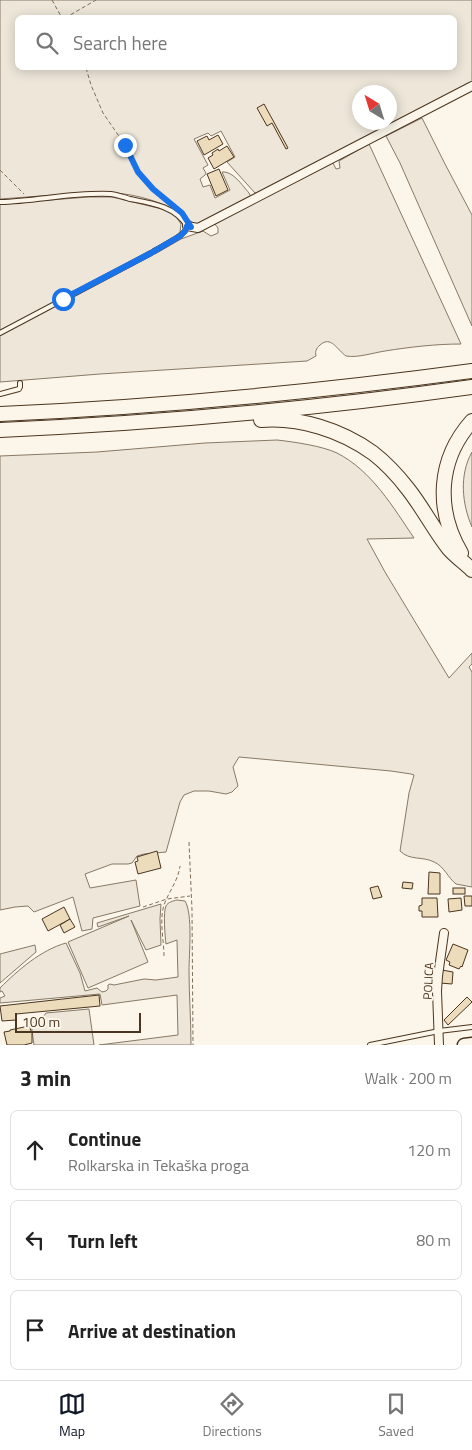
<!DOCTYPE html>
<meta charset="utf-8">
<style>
:root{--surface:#fff;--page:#f6f6f6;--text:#222;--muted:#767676;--line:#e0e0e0;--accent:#111827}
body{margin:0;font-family:"Titillium Web",sans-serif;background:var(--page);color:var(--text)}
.compass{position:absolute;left:352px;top:85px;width:45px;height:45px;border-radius:50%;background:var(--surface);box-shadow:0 2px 12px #0003;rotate:322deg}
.scale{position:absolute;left:15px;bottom:12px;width:126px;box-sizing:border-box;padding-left:5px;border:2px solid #4a3520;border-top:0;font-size:14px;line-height:18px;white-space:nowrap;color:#4a3520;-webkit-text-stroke:4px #fbf6e9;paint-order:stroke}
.stop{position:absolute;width:15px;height:15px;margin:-11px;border:4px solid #1a73e8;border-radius:50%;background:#fff}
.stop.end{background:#1a73e8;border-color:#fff;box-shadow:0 1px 5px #0008}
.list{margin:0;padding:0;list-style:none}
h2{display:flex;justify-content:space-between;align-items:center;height:65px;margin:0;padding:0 20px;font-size:21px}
h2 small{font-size:16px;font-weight:400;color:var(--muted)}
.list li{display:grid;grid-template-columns:32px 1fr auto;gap:15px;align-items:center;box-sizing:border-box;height:80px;margin:0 10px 10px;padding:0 10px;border:1px solid var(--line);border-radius:8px}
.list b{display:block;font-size:19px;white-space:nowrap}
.list p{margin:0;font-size:16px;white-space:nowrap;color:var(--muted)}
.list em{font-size:16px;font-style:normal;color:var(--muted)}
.icon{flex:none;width:28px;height:28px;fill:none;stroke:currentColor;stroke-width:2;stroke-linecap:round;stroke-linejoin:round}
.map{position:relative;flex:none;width:472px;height:1045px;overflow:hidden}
.search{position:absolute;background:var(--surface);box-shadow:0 2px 12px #0003;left:15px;right:15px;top:15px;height:55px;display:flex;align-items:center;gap:12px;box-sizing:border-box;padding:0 18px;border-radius:8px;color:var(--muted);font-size:19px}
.sheet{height:335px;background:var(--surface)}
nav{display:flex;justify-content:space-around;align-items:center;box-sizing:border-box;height:70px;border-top:1px solid var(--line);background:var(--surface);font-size:14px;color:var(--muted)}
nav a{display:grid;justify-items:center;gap:2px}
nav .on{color:var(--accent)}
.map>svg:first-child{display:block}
.green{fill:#ede6d9;stroke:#887966;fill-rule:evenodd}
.building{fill:#ecdcbc;stroke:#4a3520}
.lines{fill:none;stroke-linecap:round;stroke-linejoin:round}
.lane-casing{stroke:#4a3520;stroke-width:6}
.street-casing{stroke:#4a3520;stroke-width:10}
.primary-casing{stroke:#4a3520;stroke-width:15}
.highway-casing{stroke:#4a3520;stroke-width:16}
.path{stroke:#7f6f5c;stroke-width:1;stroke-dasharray:4 2.5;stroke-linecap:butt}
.lane{stroke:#fbf6e9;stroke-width:4}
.street{stroke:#fbf6e9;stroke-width:8}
.primary{stroke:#fbf6e9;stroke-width:12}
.highway{stroke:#fbf6e9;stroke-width:14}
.route{stroke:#1a73e8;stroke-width:6}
.labels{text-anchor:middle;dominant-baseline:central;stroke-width:4;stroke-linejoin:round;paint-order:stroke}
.street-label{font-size:12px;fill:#4a3520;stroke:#fbf6e9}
</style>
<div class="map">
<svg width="472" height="1045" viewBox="0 0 472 1045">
<rect width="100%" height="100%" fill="#fbf6e9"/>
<g class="green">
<path d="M0,0H472V83L260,193H255L227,162L235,157L221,131L211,136L208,133L194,139L208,165L203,168L206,173L205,175L200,179L203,187L210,185L215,198L230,190L222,172C233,171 242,185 249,193L251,197L198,224H195C186,218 177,212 168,207C146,196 120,192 95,192L0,199ZM18,18H454V68H18ZM360,92H390V122H360Z"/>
<polygon points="422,118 445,164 472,215 472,326 400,163 386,136"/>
<path d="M369,144L461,344C436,344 410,347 385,351C372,353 358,358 346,356C337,350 331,335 320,345C316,349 315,351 316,356L307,361L100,374L0,382V204L88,197H112L166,210L175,215L181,224L180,232L169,241L152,249L155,254L181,239L203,231L211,236L218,233V228L214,223L333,163L336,169L340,168L339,161Z"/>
<path d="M277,440C295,442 322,446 337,453C372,471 393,507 414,538L367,539L385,572L449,678L472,653V664L469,667L472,672V887L456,884C448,878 444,866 434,862C423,856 410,861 400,851L409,793L414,775L411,774L391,771L239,757L233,767L238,786L232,792L226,794L209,791H194L184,795L180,802L166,852L144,854L137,856L132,863L128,864H112L85,874L90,888L136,880L140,906L93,918L92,929L82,931L73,897L34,912L28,906L15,907L0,910V456L97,452L205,443Z"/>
<path d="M472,452V527C462,504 459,475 472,452Z"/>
<path d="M177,900L185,901C193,914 189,954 189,971C189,995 191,1020 191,1045H99L178,1035L177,995L102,1005L100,994L0,1003V998L5,996L2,991L0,992V988C18,970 41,950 66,943L80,973L85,991L97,988L102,992L106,991L108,989V985L110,984L114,985L144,979L156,980L178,977L177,940L166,944C165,936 163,912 166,906C168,902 173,901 177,900Z"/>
<polygon points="161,904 160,919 161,945 146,950 131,920 148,962 88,988 68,942 129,916 98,927 97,923"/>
<polygon points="35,945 36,952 0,983 0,954"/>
<polygon points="89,1009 94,1045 34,1045 31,1023 41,1020 46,1013"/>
</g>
<g class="building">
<polygon points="264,104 288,148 286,149 272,123 267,126 257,108"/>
<polygon points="218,135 223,144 204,155 197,141 207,136 209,140"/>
<polygon points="227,146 234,157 214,169 208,158 213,155 212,153 218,149 219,151"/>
<polygon points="219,169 228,190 216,196 207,174"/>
<polygon points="157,851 161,868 138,874 135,862 138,861 137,857"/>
<polygon points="429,872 440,873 440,894 428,894"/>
<polygon points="403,882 413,883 412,889 402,888"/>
<polygon points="378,886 382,897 373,899 370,888"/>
<rect x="453" y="888" width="12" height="6"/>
<polygon points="464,896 472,896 472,906 465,906"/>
<polygon points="422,898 437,898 438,917 422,917 422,911 419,911 419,906 422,905"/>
<polygon points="461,898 462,910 449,912 448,899"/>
<polygon points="64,907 70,919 48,931 42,919"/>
<polygon points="70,919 75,927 64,933 60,925"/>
<polygon points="453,944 468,950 462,967 461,966 459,969 449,965 450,962 446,960"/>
<polygon points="442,970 453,972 452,984 440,983"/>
<polygon points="99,995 100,1006 16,1014 16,1020 2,1021 0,1006"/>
<polygon points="467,997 472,1002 448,1025 444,1020"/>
<polygon points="29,1026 32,1033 32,1043 24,1045 7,1045 4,1032 10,1031 10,1030"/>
</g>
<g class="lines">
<g class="lane-casing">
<g id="lane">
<path d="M0,202C37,201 74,192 111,194C117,195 124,197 130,199C151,203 175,206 187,226L185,231L180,236L151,253L0,333"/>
<polyline points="0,394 19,389 20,387 20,383"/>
<polyline points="370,1045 439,1031 472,1027"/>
</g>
</g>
<g class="street-casing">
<g id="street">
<polyline points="187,226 198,228 472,86"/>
<polyline points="439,1045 437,991 438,976 444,933"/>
</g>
</g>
<g class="primary-casing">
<polyline id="primary" points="464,1045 472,1044"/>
</g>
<g class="highway-casing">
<g id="highway">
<path d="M0,414C158,407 316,392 472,371"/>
<path d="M261,420C300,417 341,430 373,453C386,463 398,476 408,489C423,508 434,530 449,549C456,557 465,563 472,570"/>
<path d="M0,430C158,423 315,409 472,387"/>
<path d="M461,553C435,509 438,459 472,421"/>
</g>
</g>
<g class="path">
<polyline points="52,0 62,18"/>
<polyline points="65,18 96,0"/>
<polyline points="86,68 91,85 103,113 125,145 138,172 153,189 167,201"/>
<polyline points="0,170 24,194"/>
<polyline points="189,842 192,910 193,1045"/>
<polyline points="143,907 167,899 190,896"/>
<path d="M164,956C164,940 159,921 164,905C169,891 178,881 180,866"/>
</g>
<use href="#lane" class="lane"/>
<use href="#street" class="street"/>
<use href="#primary" class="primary"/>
<use href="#highway" class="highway"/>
</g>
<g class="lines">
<polyline class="route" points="63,299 151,253 180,236 185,231 187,226 191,227 182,213 153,189 138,172 125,145"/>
</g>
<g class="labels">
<g class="street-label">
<text transform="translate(428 981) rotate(-87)">POLICA</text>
</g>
</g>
</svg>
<svg class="compass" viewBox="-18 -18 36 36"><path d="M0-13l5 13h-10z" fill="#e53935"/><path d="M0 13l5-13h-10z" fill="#767676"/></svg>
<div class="scale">100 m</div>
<div class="stop" style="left:63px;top:299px"></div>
<div class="stop end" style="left:125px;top:145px"></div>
<div class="search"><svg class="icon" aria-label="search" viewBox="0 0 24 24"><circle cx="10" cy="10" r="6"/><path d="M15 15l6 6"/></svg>Search here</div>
</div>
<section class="sheet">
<h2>3 min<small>Walk · 200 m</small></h2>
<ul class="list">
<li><svg class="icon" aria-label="ahead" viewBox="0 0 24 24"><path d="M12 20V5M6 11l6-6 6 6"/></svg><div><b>Continue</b><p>Rolkarska in Tekaška proga</p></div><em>120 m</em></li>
<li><svg class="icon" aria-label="left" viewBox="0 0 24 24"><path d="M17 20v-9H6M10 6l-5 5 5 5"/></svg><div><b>Turn left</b></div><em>80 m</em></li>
<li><svg class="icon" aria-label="arrive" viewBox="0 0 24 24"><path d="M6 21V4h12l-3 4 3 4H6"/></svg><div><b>Arrive at destination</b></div></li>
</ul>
</section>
<nav>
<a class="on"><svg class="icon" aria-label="map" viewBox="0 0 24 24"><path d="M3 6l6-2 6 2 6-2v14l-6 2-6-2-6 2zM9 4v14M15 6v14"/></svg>Map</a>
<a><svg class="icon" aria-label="directions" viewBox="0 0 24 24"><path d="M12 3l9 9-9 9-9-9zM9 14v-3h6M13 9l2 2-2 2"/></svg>Directions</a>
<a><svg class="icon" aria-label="saved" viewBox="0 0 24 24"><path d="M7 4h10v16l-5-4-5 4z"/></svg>Saved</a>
</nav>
